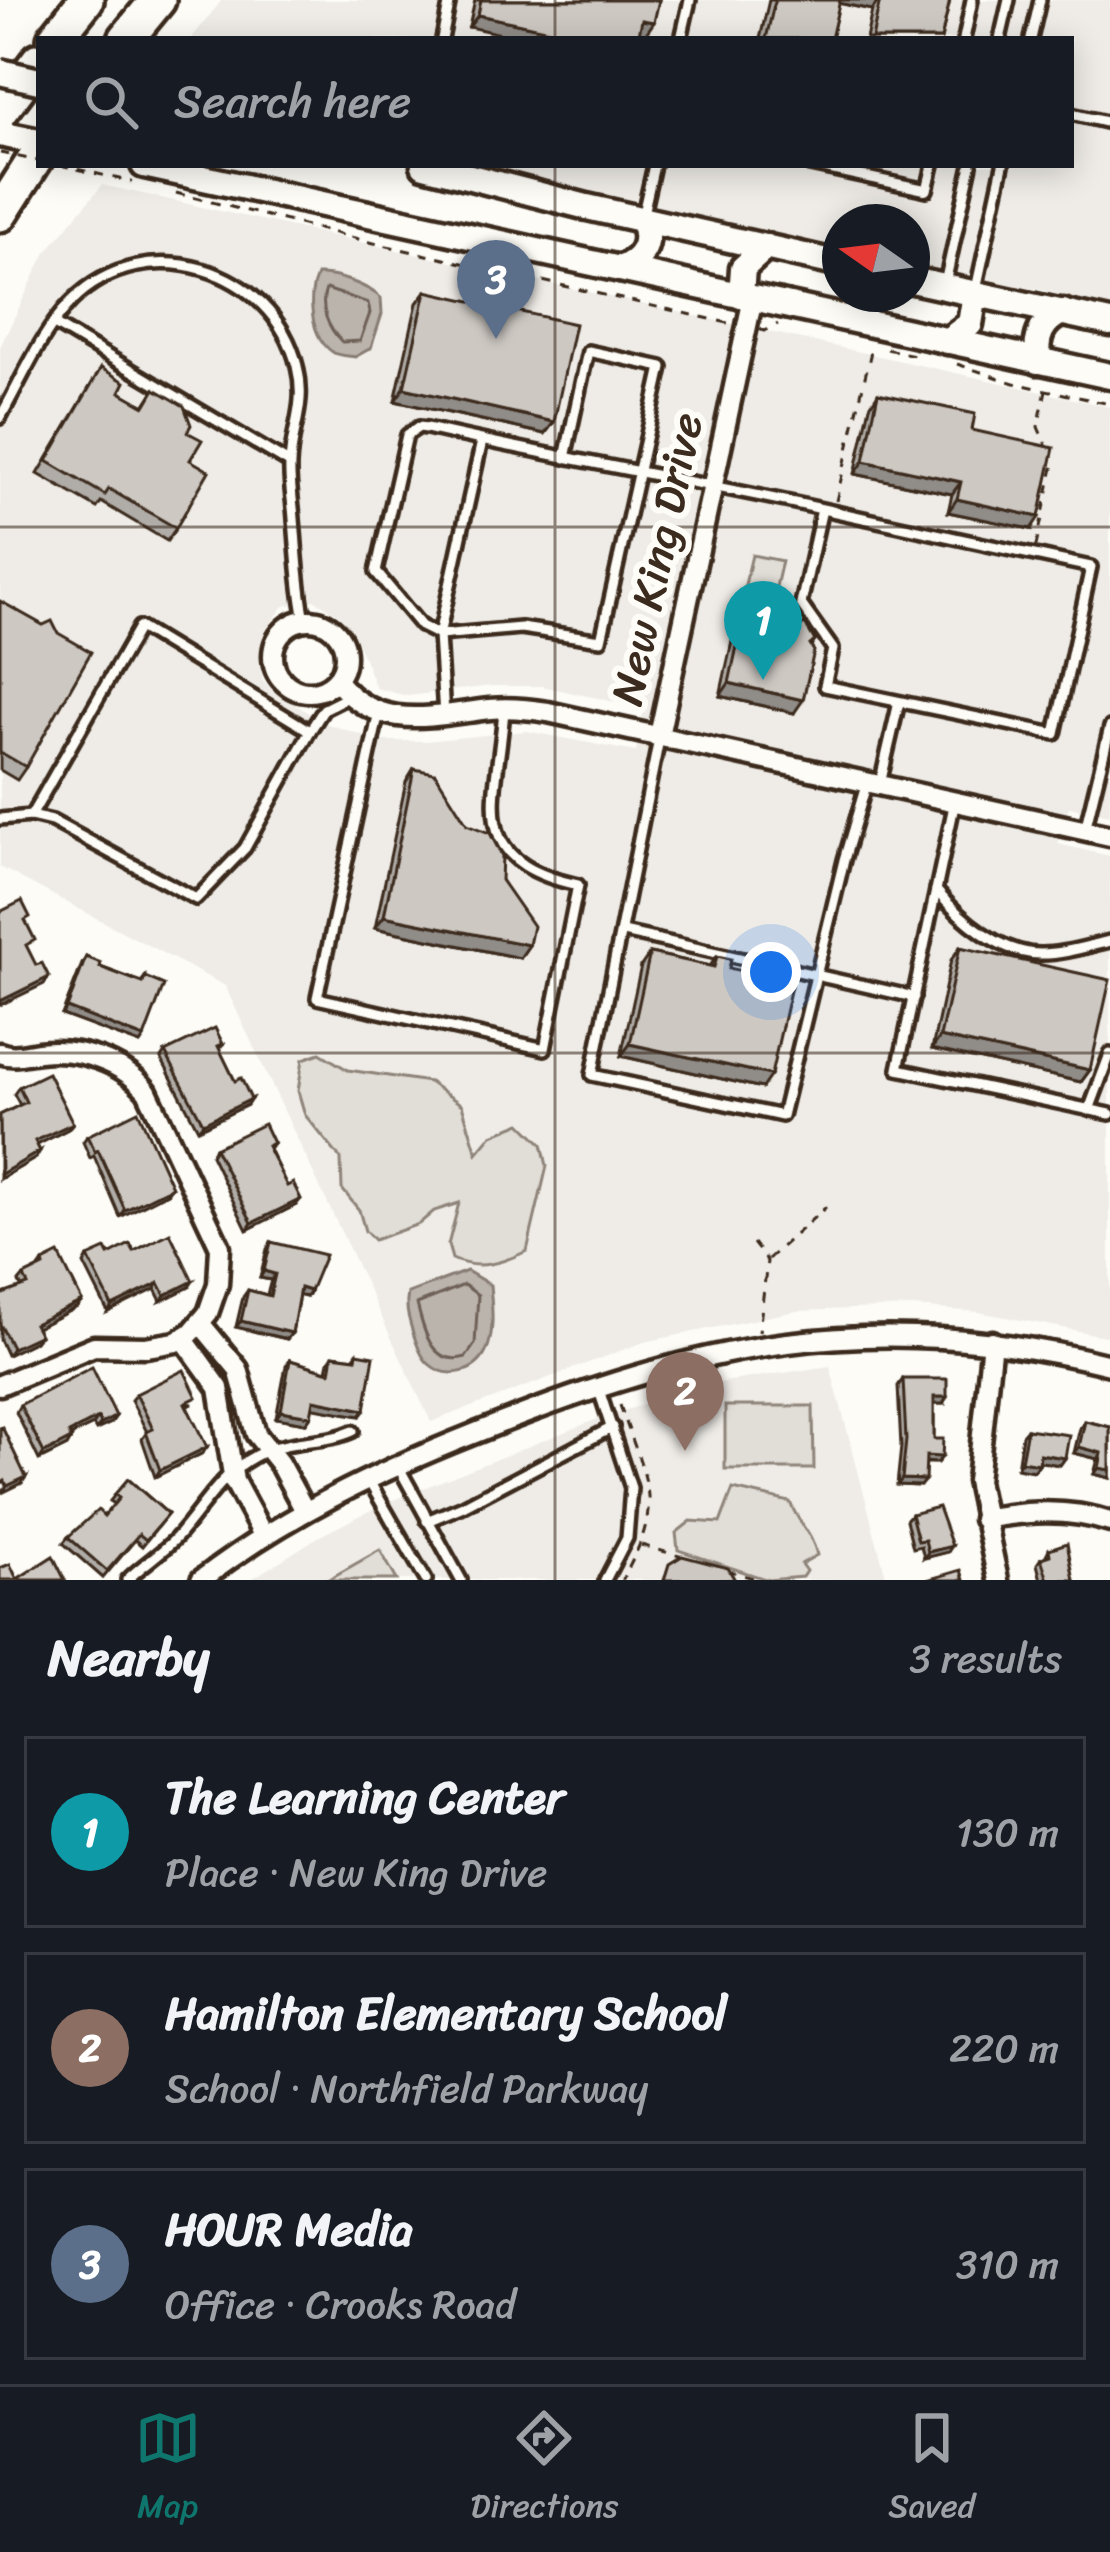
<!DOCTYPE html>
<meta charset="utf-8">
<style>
:root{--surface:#171b24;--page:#20242c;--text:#f1f3f6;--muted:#9ea1a6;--line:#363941;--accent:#0f766e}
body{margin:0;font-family:Sriracha,sans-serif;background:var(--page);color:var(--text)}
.compass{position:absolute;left:822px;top:204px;width:108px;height:108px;border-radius:50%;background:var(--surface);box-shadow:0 6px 30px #0003;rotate:284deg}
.you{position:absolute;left:771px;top:972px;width:42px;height:42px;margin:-30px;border:9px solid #fff;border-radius:50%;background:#1a73e8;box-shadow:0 0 0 18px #1a73e833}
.badge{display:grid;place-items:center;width:78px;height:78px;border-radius:50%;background:var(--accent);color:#fff;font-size:39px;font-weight:700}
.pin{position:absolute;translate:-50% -99px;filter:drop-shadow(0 3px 6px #0008)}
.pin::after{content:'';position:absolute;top:63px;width:42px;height:36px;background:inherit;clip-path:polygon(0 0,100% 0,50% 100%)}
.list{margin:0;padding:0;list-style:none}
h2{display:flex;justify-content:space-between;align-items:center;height:156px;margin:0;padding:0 48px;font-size:51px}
h2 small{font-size:39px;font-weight:400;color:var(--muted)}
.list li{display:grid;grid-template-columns:78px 1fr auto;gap:36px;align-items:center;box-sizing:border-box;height:192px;margin:0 24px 24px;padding:0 24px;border:3px solid var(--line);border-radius:0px}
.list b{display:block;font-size:45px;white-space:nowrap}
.list p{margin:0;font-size:39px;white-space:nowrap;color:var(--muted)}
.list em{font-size:39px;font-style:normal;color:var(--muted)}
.icon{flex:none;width:66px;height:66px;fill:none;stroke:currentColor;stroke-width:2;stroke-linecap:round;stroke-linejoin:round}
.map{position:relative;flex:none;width:1110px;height:1580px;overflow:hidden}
.search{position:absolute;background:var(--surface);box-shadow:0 6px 30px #0003;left:36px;right:36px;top:36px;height:132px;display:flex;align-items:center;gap:30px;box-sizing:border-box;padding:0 42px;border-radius:0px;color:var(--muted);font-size:45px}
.sheet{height:804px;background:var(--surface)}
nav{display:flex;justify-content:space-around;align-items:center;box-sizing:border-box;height:168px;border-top:3px solid var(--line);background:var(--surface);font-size:33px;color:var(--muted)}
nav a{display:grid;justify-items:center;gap:6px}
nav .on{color:var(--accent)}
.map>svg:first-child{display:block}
.built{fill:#efece7;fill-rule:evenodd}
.green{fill:#e1ded7;stroke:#8e847a;stroke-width:3}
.water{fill:#bbb4ad;stroke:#887d74;stroke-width:3}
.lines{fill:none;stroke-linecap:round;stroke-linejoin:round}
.shore{stroke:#6e6157;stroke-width:3}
.service-casing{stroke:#3b2a1e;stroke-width:18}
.minor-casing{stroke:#3b2a1e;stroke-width:27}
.secondary-casing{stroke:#3b2a1e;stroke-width:33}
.motorway-casing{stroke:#3b2a1e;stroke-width:42}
.path{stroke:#3b2a1e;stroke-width:3;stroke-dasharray:9 9;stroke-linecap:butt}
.service{stroke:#fdfcf7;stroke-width:9}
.minor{stroke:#fdfcf7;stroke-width:18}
.secondary{stroke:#fdfcf7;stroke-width:24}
.motorway{stroke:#fdfcf7;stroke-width:33}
.secondary-bridge-casing{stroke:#3b2a1e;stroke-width:33;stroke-linecap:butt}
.path-bridge{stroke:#3b2a1e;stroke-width:3;stroke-dasharray:9 9;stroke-linecap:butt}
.secondary-bridge{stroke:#fdfcf7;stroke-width:24}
.wall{fill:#b0aca7;stroke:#3b2a1e;stroke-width:3}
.shaded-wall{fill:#908c88;stroke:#3b2a1e;stroke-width:3}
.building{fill:#cdc8c2;stroke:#3b2a1e;stroke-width:3}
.grid{fill:none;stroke:#3b2a1e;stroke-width:3;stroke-opacity:0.55}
.labels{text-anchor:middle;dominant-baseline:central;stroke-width:12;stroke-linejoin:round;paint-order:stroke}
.street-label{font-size:45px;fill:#3b2a1e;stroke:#fdfcf7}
</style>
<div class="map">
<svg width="1110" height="1580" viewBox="0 0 1110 1580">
<rect width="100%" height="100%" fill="#fdfcf7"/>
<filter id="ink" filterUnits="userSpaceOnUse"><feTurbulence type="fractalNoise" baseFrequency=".00833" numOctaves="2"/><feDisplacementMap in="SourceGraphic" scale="24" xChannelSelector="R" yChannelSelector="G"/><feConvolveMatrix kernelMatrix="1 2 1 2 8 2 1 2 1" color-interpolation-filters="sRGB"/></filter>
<g filter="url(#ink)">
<g class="built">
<polygon points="222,0 1110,0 1110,309 1042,290 912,266 912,222 840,222 840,251 483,165 1071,165 1071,39 191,39"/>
<path d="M102,185L1110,407V815L1069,807L1058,844L1110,856V1337L979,1312L912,1307L796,1311L644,1342L431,1422L225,986L0,867V347L45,254ZM315,600L339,615L353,631L376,688L407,696L491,686H542L643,708L636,752L526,731L426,741H381L324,723L271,689L263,680L259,664L264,632L284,606Z"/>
<polygon points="830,1366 887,1580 250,1580 318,1537 381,1505 605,1416 718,1383"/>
</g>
<g class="green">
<polygon points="752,555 782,561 766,630 736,623"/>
<path d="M320,1053L348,1070L429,1082L462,1105L477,1153L492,1135L521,1123L542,1144L547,1166L527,1251C502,1263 478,1271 452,1259L448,1245L459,1203L434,1211L419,1224L374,1240L365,1231L359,1210L342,1189L341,1159L305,1115L298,1091L303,1059Z"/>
<polygon points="725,1406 813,1406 814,1469 725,1469"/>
<path d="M733,1489L790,1502C798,1523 812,1533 817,1555L801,1564L806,1571L802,1577L768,1580L678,1550L676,1533L691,1521L720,1523Z"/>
<polygon points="380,1550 397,1580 327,1580"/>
</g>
<g class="water">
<path d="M317,275C336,274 367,285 381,298L382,314L371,348L355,357C348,356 340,356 334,353C310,338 307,297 317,275Z"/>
<path d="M467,1271L490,1285C492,1306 495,1333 486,1352C476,1373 447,1380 429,1364C420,1356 416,1341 412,1330C408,1316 405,1307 408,1293Z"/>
</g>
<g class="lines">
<g class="shore">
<path d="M326,289L368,303L370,313L360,341L342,342C328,328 319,308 326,289Z"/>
<path d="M464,1285L478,1295L475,1344L466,1357C432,1367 424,1332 417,1304Z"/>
</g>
<g class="service-casing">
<g id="service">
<polyline points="442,39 450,0"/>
<polyline points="681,39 690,0"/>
<polyline points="964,39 972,0"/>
<polyline points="1000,39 1009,0"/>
<polyline points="1031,39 1040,0"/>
<polyline points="1071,114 1110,123"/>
<polyline points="810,165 927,190 933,165"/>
<polyline points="642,218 654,165"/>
<polyline points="945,283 971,165"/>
<polyline points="975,294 1003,165"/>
<polyline points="54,324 289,463"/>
<path d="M0,418C22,380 41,332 72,301C145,228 273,268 297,366C307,406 291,429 290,465C289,482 293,502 294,519C297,553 298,587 305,619"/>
<path d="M565,458L588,351L662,367L601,640L521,628L439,635L421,626L376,572L407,435L419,427L427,428C552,457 678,478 804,505C900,526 995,547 1091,567L1055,734L825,686L833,649L801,604L822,509"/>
<path d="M379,712L317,998L545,1049L578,885C461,860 499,797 504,708"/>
<polyline points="444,716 439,635 482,441"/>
<polyline points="659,739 592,1075 782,1116 844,860 867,782"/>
<polyline points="880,784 899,702"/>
<polyline points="955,801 898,1069 1110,1114"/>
<polyline points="31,816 139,627 310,731 324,709 350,696"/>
<polyline points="0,819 31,816 52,821 196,899 245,848 310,731"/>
<polyline points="1085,830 1110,727"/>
<path d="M936,890C960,919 1002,955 1042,954C1065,954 1088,946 1110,941"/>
<polyline points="623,932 914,997"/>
<polyline points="1089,1110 1110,1054"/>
<polyline points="598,1387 631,1488 627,1538 605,1580"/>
<polyline points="397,1464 461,1580"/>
<polyline points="369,1481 426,1580"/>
<polyline points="427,1521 463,1506 613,1427"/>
<path d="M127,1580C143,1564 161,1554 177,1537C207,1503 225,1465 271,1449C298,1439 327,1443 353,1431"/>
</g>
</g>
<g class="minor-casing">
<g id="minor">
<circle cx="309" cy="656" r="36"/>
<path d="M338,682C379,733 435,715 490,709C510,707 529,709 548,712L1110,836"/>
<polyline points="659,736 753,298"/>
<path d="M0,1053C13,1058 24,1054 39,1052C77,1047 122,1061 147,1091L220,1247L218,1284L208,1313L191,1333L176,1342L146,1347L94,1346L0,1385"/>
<polyline points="200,1323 238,1369 256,1434 279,1463 305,1511"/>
<polyline points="183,1338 219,1388 234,1481 263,1535"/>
<polyline points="992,1341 977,1481 998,1580"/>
<path d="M983,1519C1027,1511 1067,1508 1110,1522"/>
<path d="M201,1580C285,1516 375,1473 473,1434C699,1343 868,1306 1110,1365"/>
</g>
</g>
<g class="secondary-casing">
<g id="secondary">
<polyline points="0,134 39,142"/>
<polyline points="144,165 1110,376"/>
<polyline points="424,165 587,207 840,264"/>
<path d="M619,269C642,261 653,243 642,220"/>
<polyline points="912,280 1110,323"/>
<polyline points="741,296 743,268 766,247"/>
<polyline points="947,341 970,324 975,294"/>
<path d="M1038,361C1035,338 1041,321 1063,312"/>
</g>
</g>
<g class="motorway-casing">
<g id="motorway">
<polyline points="55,39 86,0"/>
<polyline points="126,39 158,0"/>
<polyline points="0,112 39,60"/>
<polyline points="0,214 39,153"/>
</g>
</g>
<g class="path">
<polyline points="60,165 132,182"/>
<polyline points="176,193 374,243 728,323"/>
<polyline points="760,329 765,331 778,324"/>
<polyline points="887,349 919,356"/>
<polyline points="957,364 1014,383 1110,404"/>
<polyline points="1046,390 1038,427 1047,447"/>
<polyline points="836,501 872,347"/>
<polyline points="1036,546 1054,463 1051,456"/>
<polyline points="753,1243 767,1261 759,1332"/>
<polyline points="768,1259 826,1207"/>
<path d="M620,1405C646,1483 667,1501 622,1580"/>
<polyline points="641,1545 683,1557"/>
<polyline points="727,1570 759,1580"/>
</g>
<use href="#service" class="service"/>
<use href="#minor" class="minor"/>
<use href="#secondary" class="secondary"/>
<use href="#motorway" class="motorway"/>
<g class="secondary-bridge-casing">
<polyline id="secondary-bridge" points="0,72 39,81"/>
</g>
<polyline class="path-bridge" points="0,153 39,161"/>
<use href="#secondary-bridge" class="secondary-bridge"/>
</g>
<g class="wall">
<polygon points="475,0 659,0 645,35 469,27"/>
<polygon points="769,0 950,0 941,39 866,39 872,10 839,3 831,39 760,39"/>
<polygon points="426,291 554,422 545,434 395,401 417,303"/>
<polygon points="101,368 120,392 144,406 155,389 187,432 190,460 176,528 167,541 101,502 97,508 38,474"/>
<polygon points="878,393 972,430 1031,529 948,512 952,494 855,474 870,406"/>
<polygon points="0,601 26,767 17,780 0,770"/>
<polygon points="745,610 799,627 815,641 811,647 794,713 720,696 736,623"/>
<polygon points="414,769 467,824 501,880 529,945 520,958 375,928 406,782"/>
<polygon points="960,947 1090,1070 1081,1082 932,1049 951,960"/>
<polygon points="650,953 710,966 717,956 729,968 762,1088 621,1056 641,966"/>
<polygon points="86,957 100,967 141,982 145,977 144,1038 140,1044 62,1015 82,964"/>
<polygon points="223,1044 219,1049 235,1081 251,1099 247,1105 198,1129 161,1058 165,1052"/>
<polygon points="19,1087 68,1129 37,1145 36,1158 0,1179 0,1115 20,1105 14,1094"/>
<polygon points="87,1136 167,1193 120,1217 94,1156 90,1158 83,1142"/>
<polygon points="273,1143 269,1149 296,1205 247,1230 211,1155 215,1148"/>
<polygon points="271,1242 310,1291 306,1297 299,1295 292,1333 287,1339 236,1327 243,1297 248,1290 267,1295 271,1280 260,1278 267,1249"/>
<polygon points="134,1251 189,1287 161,1301 155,1289 108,1312 84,1264 88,1257"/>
<polygon points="43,1262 82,1301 77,1307 36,1328 35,1341 7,1355 0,1340 0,1295 22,1288 19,1282 24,1276 38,1269"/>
<polygon points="357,1353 360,1416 312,1407 311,1416 306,1423 276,1418 286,1366 290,1360 327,1371 329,1361 333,1355 353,1358"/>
<polygon points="903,1379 943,1404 934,1404 934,1439 942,1457 937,1463 926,1463 920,1486 897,1485 901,1447 898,1386"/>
<polygon points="136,1394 193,1404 187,1406 203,1453 155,1477 142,1439 147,1432 131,1400"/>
<polygon points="20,1405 116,1416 111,1423 96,1430 93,1425 70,1436 71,1439 67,1446 39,1460 16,1412"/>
<polygon points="1085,1421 1110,1427 1110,1478 1094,1474 1098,1459 1074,1453 1080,1428"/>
<polygon points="1027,1429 1065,1458 1060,1465 1039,1461 1034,1471 1017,1468 1022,1435"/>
<polygon points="128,1479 168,1514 142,1546 135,1540 103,1578 63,1543 68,1537 104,1516 114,1504 110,1501"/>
<polygon points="911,1514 948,1552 924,1558 921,1546 913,1548 906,1520"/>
<polygon points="1049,1549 1074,1580 1041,1580 1037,1564 1041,1558 1045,1557"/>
</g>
<g class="shaded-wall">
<polygon points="835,0 879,0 872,10 833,2"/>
<polygon points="478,15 592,39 524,39 469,27"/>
<polygon points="642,20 654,22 645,35 633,32"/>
<polygon points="404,388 554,422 545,434 395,401"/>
<polygon points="864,461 961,482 952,494 855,474"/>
<polygon points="957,499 1039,517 1031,529 948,512"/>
<polygon points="729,683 803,700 794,713 720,696"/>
<polygon points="384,916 529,945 520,958 375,928"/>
<polygon points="49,977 44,984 0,1005 0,1001"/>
<polygon points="67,1008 144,1038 140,1044 62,1015"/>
<polygon points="940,1037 1090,1070 1081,1082 932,1049"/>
<polygon points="630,1044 771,1075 762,1088 621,1056"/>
<polygon points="251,1099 247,1105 198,1129 203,1123"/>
<polygon points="73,1123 68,1129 31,1148 35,1141"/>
<polygon points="40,1151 36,1158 0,1179 1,1174"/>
<polygon points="172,1187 167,1193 120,1217 125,1210"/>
<polygon points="301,1199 296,1205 247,1230 252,1223"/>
<polygon points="264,1271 275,1274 271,1280 260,1278"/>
<polygon points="193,1281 189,1287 161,1301 165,1295"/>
<polygon points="159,1283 155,1289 108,1312 112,1306"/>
<polygon points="300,1288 310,1291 306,1297 296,1295"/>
<polygon points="82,1301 77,1307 30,1331 34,1324"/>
<polygon points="241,1321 292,1333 287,1339 236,1327"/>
<polygon points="40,1335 35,1341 7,1355 12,1348"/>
<polygon points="934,1397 947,1397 943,1404 930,1404"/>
<polygon points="314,1400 365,1410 360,1416 309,1407"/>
<polygon points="281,1411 311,1416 306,1423 276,1418"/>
<polygon points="116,1416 111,1423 96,1430 101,1424"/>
<polygon points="98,1418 93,1425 64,1439 69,1433"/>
<polygon points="71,1439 67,1446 39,1460 44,1453"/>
<polygon points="207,1447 203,1453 155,1477 160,1470"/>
<polygon points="1079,1447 1102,1453 1098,1459 1074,1453"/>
<polygon points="1040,1454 1065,1458 1060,1465 1036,1461"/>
<polygon points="926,1456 942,1457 937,1463 921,1462"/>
<polygon points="1021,1461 1039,1464 1034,1471 1017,1468"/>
<polygon points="1099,1468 1110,1470 1110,1478 1094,1474"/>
<polygon points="26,1477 22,1483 2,1493 7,1486"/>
<polygon points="902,1479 925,1480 920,1486 897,1485"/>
<polygon points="952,1546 948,1552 924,1558 928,1552"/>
</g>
<g class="building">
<polygon points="481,0 659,0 654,22 642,20 638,39 592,39 478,15"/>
<polygon points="775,0 840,0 831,39 766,39"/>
<polygon points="880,0 950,0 941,39 872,39"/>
<polygon points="426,291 575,324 554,422 404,388"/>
<polygon points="101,368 125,382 120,392 145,406 155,389 184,406 191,425 187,432 202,440 190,460 209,471 176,528 109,489 105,495 47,461"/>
<polygon points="878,393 975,414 972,430 1054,448 1039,517 957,499 961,482 864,461"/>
<polygon points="0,601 43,625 52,621 58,633 91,652 26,767 0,752"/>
<polygon points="745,610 795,621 799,627 805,624 815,641 810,645 814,651 803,700 729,683"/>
<polygon points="414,769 435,773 467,824 490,833 502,856 501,880 533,926 529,945 384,916"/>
<polygon points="22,901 30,917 25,920 35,940 26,945 36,965 42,963 49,977 0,1001 0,912"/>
<polygon points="960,947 1110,980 1090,1070 940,1037"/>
<polygon points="650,953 714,967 717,956 731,959 729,968 792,982 771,1075 630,1044"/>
<polygon points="86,957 101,963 100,967 143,983 145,977 164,985 144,1038 67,1008"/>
<polygon points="215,1028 223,1044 218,1046 235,1081 241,1078 251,1099 203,1123 165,1052"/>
<polygon points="48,1073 73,1123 35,1141 40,1151 1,1174 0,1115 26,1102 19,1087"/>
<polygon points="138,1111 172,1187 125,1210 98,1150 95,1152 87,1136"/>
<polygon points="264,1124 273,1143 267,1146 287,1186 293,1183 301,1199 252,1223 215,1148"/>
<polygon points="170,1233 193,1281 165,1295 159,1283 112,1306 88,1257 106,1249 109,1255 130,1244 134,1251"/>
<polygon points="271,1242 325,1255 310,1291 300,1288 292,1333 241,1321 248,1290 270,1296 275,1274 264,1271"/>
<polygon points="59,1254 82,1301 34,1324 40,1335 12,1348 0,1324 0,1295 28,1285 24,1276 44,1266 43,1262"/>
<polygon points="357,1353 374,1356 365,1410 314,1400 311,1416 281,1411 290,1360 330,1372 333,1355 356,1358"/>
<polygon points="92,1367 116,1416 101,1424 98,1418 69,1433 71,1439 44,1453 20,1405"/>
<polygon points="184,1370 197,1397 185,1403 207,1447 160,1470 146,1432 153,1429 136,1394"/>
<polygon points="903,1379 947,1379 947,1397 934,1397 934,1439 943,1439 942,1457 926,1456 925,1480 902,1479 906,1440"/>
<polygon points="1085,1421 1110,1427 1110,1470 1099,1468 1102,1453 1079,1447"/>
<polygon points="2,1427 26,1477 7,1486 5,1481 0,1484 0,1428"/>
<polygon points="1027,1429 1069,1435 1065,1458 1040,1454 1039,1464 1021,1461"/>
<polygon points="128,1479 168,1514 146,1540 139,1534 107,1571 68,1537 98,1510 104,1516 119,1498 115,1494"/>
<polygon points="938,1507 952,1546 928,1552 925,1540 918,1541 911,1514"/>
<polygon points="1067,1543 1074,1580 1048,1580 1041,1558 1050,1555 1049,1549"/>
<polygon points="53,1556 65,1580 0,1580 0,1568 10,1564 17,1579"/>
<polygon points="682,1556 728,1568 735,1580 664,1580 669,1564"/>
<polygon points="961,1570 964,1580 927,1580"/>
</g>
</g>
<path class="grid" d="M555,0V39M555,165V1580M0,527H1110M0,1053H1110"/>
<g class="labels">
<g class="street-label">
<text transform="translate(657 559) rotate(-78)">New King Drive</text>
</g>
</g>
</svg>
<svg class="compass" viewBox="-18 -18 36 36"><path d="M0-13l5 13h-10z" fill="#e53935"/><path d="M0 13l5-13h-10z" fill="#9ea1a6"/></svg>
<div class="you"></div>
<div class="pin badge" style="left:763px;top:680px;background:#0f9aa8">1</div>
<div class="pin badge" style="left:685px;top:1451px;background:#8d6e63">2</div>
<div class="pin badge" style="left:496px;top:339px;background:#5c6f8a">3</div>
<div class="search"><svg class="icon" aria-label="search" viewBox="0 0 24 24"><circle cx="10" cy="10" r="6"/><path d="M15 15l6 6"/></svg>Search here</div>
</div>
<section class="sheet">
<h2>Nearby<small>3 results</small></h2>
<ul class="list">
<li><span class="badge" style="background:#0f9aa8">1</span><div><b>The Learning Center</b><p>Place · New King Drive</p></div><em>130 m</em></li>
<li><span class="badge" style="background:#8d6e63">2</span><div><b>Hamilton Elementary School</b><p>School · Northfield Parkway</p></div><em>220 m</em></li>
<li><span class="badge" style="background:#5c6f8a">3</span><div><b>HOUR Media</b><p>Office · Crooks Road</p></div><em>310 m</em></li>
</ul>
</section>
<nav>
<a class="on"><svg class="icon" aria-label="map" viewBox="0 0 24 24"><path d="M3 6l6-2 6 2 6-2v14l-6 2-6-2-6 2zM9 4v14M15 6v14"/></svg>Map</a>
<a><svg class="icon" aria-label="directions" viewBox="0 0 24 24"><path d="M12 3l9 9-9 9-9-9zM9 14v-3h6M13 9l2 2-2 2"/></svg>Directions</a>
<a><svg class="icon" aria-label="saved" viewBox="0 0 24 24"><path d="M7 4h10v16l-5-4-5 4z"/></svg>Saved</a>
</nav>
